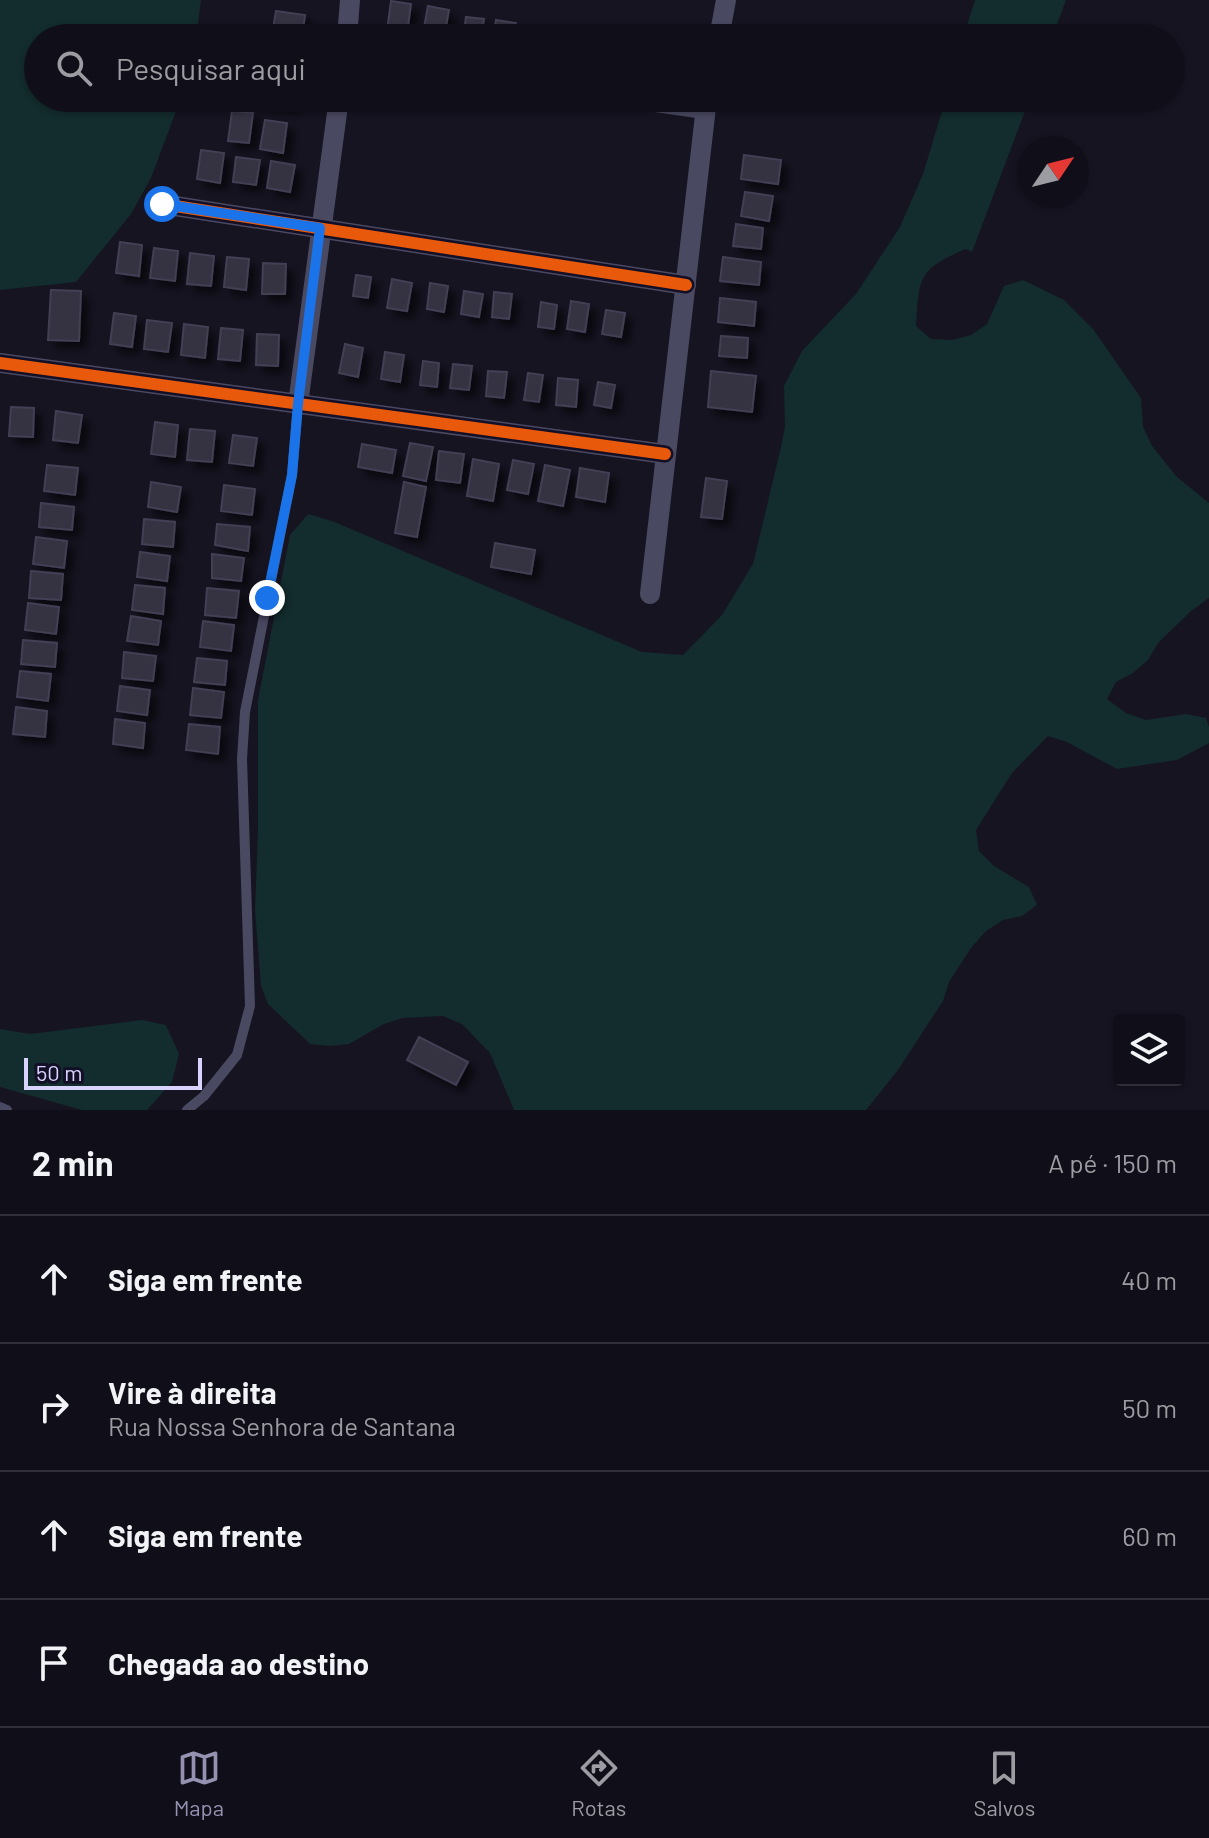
<!DOCTYPE html>
<html lang="pt">
<meta charset="utf-8">
<style>
:root{--surface:#100f19;--page:#1e1d26;--text:#f1f3f6;--muted:#9c9ca2;--line:#302f38;--accent:#9591b1}
body{margin:0;font-family:Barlow,sans-serif;background:var(--page);color:var(--text)}
.controls{position:absolute;right:24px;bottom:24px;display:grid;overflow:hidden;border-radius:8px;box-shadow:0 2px 6px #0004}
.controls button{width:72px;height:72px;display:grid;place-items:center;padding:0;border:0;border-bottom:2px solid var(--line);background:var(--surface);color:var(--text);font:40px sans-serif}
.compass{position:absolute;left:1017px;top:136px;width:72px;height:72px;border-radius:50%;background:var(--surface);box-shadow:0 2px 6px #0004;rotate:55deg}
.scale{position:absolute;left:24px;bottom:20px;width:178px;box-sizing:border-box;padding-left:8px;border:4px solid #d9d4ff;border-top:0;font-size:22px;line-height:28px;white-space:nowrap;color:#d9d4ff;-webkit-text-stroke:6px #130f26;paint-order:stroke}
.stop{position:absolute;width:24px;height:24px;margin:-18px;border:6px solid #1a73e8;border-radius:50%;background:#fff}
.stop.end{background:#1a73e8;border-color:#fff;box-shadow:0 2px 8px #0008}
.list{margin:0;padding:0;list-style:none}
h2{display:flex;justify-content:space-between;align-items:center;height:104px;margin:0;padding:0 32px;font-size:34px}
h2 small{font-size:26px;font-weight:400;color:var(--muted)}
.list li{display:grid;grid-template-columns:52px 1fr auto;gap:24px;align-items:center;box-sizing:border-box;height:128px;padding:0 32px;border-top:2px solid var(--line)}
.list b{display:block;font-size:30px;white-space:nowrap}
.list p{margin:0;font-size:26px;white-space:nowrap;color:var(--muted)}
.list em{font-size:26px;font-style:normal;color:var(--muted)}
.icon{flex:none;width:44px;height:44px;fill:none;stroke:currentColor;stroke-width:2;stroke-linecap:round;stroke-linejoin:round}
.map{position:relative;flex:none;width:1209px;height:1110px;overflow:hidden}
.search{position:absolute;background:var(--surface);box-shadow:0 2px 6px #0004;left:24px;right:24px;top:24px;height:88px;display:flex;align-items:center;gap:20px;box-sizing:border-box;padding:0 28px;border-radius:44px;color:var(--muted);font-size:30px}
.sheet{height:616px;background:var(--surface)}
nav{display:flex;justify-content:space-around;align-items:center;box-sizing:border-box;height:112px;border-top:2px solid var(--line);background:var(--surface);font-size:22px;color:var(--muted)}
nav a{display:grid;justify-items:center;gap:4px}
nav .on{color:var(--accent)}
.map>svg:first-child{display:block}
.green{fill:#132c2d}
.building{fill:#343243;stroke:#433f54;stroke-width:2;filter:url(#shadow)}
.lines{fill:none;stroke-linecap:round;stroke-linejoin:round}
.service{stroke:#4a4962;stroke-width:10}
.minor{stroke:#4a4962;stroke-width:20}
.cycleway-casing{stroke:#130f26;stroke-width:17}
.cycleway{stroke:#e8590c;stroke-width:12}
.route{stroke:#1a73e8;stroke-width:10}
</style>
<div class="map">
<svg width="1209" height="1110" viewBox="0 0 1209 1110">
<defs>
<filter id="shadow"><feDropShadow dx="7" dy="7" stdDeviation="4" flood-color="#0009"/></filter>
</defs>
<rect width="100%" height="100%" fill="#161421"/>
<g class="green">
<polygon points="0,0 201,0 196,38 38,38 38,98 181,98 151,178 131,214 76,282 0,290"/>
<polygon points="975,0 1066,0 1052,38 963,38"/>
<path d="M946,98H1030L972,252L966,249C918,269 919,277 916,326L931,339L952,340L971,335L987,324L1004,286L1023,280L1064,300L1093,329L1141,398L1143,427L1152,446L1177,477L1209,503V598L1191,611L1158,643L1148,660L1133,673L1116,682L1107,699L1126,713L1146,720L1186,714L1206,718L1209,727V743L1177,760L1117,769L1067,742L1048,736L1012,773L976,830L979,851L994,866L1029,887L1037,905L1022,916L1003,920L986,931L971,948L949,982L943,1001L898,1070L866,1110H514L490,1053L462,1024L443,1016L403,1018L384,1024L349,1044L329,1046L310,1044L268,1004L261,986L255,910L258,831V700L290,535L308,514L332,521L642,652L683,655L722,615L753,564L781,447L785,427L784,386L802,351L856,294L900,227L923,174Z"/>
<polygon points="142,1020 166,1025 179,1054 172,1082 147,1110 82,1110 0,1087 0,1029 30,1034"/>
</g>
<g class="building">
<polygon points="391,1 411,4 407,34 387,31"/>
<polygon points="428,6 449,10 444,37 423,33"/>
<polygon points="276,11 305,15 302,38 272,34"/>
<polygon points="466,17 484,19 481,38 463,38"/>
<polygon points="496,20 516,23 514,38 493,38"/>
<polygon points="264,98 294,98 293,106 263,102"/>
<polygon points="232,111 253,113 249,143 228,141"/>
<polygon points="265,120 287,123 283,153 260,149"/>
<polygon points="201,150 224,153 220,183 197,179"/>
<polygon points="744,155 781,160 778,184 741,179"/>
<polygon points="236,157 260,160 256,185 233,182"/>
<polygon points="271,161 295,165 290,192 267,188"/>
<polygon points="745,192 773,196 769,221 741,216"/>
<polygon points="736,224 763,228 761,249 733,246"/>
<polygon points="120,242 142,245 139,276 116,273"/>
<polygon points="154,248 178,251 175,281 150,278"/>
<polygon points="190,253 214,256 211,286 187,284"/>
<polygon points="227,257 249,259 246,290 224,287"/>
<polygon points="723,257 761,262 759,285 720,281"/>
<polygon points="263,263 286,264 285,294 262,294"/>
<polygon points="356,275 371,277 368,298 353,296"/>
<polygon points="392,279 412,283 407,311 387,308"/>
<polygon points="430,283 448,286 444,312 427,309"/>
<polygon points="51,290 81,291 79,341 48,340"/>
<polygon points="464,291 483,294 479,317 461,314"/>
<polygon points="494,292 512,294 509,319 492,317"/>
<polygon points="720,298 756,302 754,326 718,322"/>
<polygon points="571,301 589,304 585,332 567,329"/>
<polygon points="541,302 557,305 554,329 538,327"/>
<polygon points="606,310 625,313 621,337 602,334"/>
<polygon points="114,313 136,316 132,347 110,344"/>
<polygon points="147,320 172,323 168,352 144,349"/>
<polygon points="184,324 208,327 205,358 181,355"/>
<polygon points="221,328 243,330 240,361 218,359"/>
<polygon points="257,334 279,335 278,366 256,365"/>
<polygon points="721,336 748,338 747,358 719,356"/>
<polygon points="345,344 363,348 358,377 339,373"/>
<polygon points="385,352 404,355 400,382 381,379"/>
<polygon points="423,361 439,363 437,387 420,385"/>
<polygon points="453,364 472,366 469,390 450,388"/>
<polygon points="488,371 507,372 504,398 486,396"/>
<polygon points="711,371 756,376 752,412 708,407"/>
<polygon points="528,373 543,375 539,402 524,400"/>
<polygon points="558,378 578,380 576,407 556,405"/>
<polygon points="598,382 615,385 611,408 594,405"/>
<polygon points="11,407 34,408 33,437 9,436"/>
<polygon points="56,411 82,415 78,443 53,440"/>
<polygon points="155,422 178,425 175,457 151,454"/>
<polygon points="190,429 215,431 212,462 187,460"/>
<polygon points="233,435 257,438 253,466 229,463"/>
<polygon points="410,443 433,447 426,481 403,476"/>
<polygon points="362,444 396,450 392,473 358,467"/>
<polygon points="439,451 464,454 460,483 436,480"/>
<polygon points="473,459 499,464 493,501 467,496"/>
<polygon points="513,460 534,464 528,494 507,490"/>
<polygon points="47,465 78,468 75,495 44,491"/>
<polygon points="545,465 570,470 563,506 538,501"/>
<polygon points="580,468 609,473 605,502 576,497"/>
<polygon points="706,478 727,481 722,519 701,517"/>
<polygon points="151,482 181,487 177,512 148,507"/>
<polygon points="404,482 426,487 417,537 395,533"/>
<polygon points="224,485 255,489 252,515 221,511"/>
<polygon points="41,503 74,507 72,530 39,527"/>
<polygon points="144,519 175,522 173,547 142,544"/>
<polygon points="217,524 250,527 248,551 215,545"/>
<polygon points="36,537 67,541 64,568 33,564"/>
<polygon points="495,543 535,550 531,574 491,567"/>
<polygon points="140,552 170,556 167,581 137,577"/>
<polygon points="212,554 244,558 241,581 212,578"/>
<polygon points="31,571 63,574 61,600 29,598"/>
<polygon points="135,585 165,588 163,614 132,610"/>
<polygon points="207,588 239,591 236,618 205,615"/>
<polygon points="28,603 59,607 56,634 25,630"/>
<polygon points="131,616 161,621 158,645 127,641"/>
<polygon points="203,621 234,625 231,651 200,647"/>
<polygon points="23,640 57,643 55,667 21,664"/>
<polygon points="124,652 156,656 153,681 122,678"/>
<polygon points="197,658 227,661 225,685 194,682"/>
<polygon points="20,671 51,674 48,701 17,697"/>
<polygon points="120,686 150,690 147,715 117,711"/>
<polygon points="193,688 224,692 221,718 190,715"/>
<polygon points="16,707 47,711 45,737 13,734"/>
<polygon points="115,719 145,723 143,748 113,744"/>
<polygon points="189,724 220,727 218,754 186,750"/>
<polygon points="419,1037 468,1062 456,1085 407,1060"/>
</g>
<g class="lines">
<g class="service">
<polyline points="0,1107 7,1110"/>
<polyline points="187,1110 204,1096 237,1055 250,1006 242,759 245,712 292,475 298,404"/>
</g>
<g class="minor">
<polyline points="347,38 350,0"/>
<polyline points="719,38 726,0"/>
<polyline points="627,98 705,109"/>
<polyline points="162,204 686,285"/>
<polyline points="0,363 665,454"/>
<polyline points="298,404 339,98"/>
<polyline points="650,594 707,98"/>
</g>
<g class="cycleway-casing">
<g id="cycleway">
<polyline points="162,204 686,285"/>
<polyline points="0,363 665,454"/>
</g>
</g>
<use href="#cycleway" class="cycleway"/>
</g>
<g class="lines">
<polyline class="route" points="162,204 320,228 298,404 292,475 267,598"/>
</g>
</svg>
<div class="controls">
<button><svg class="icon" aria-label="layers" viewBox="0 0 24 24"><path d="M12 4l9 5-9 5-9-5zM3 14l9 5 9-5"/></svg></button>
</div>
<svg class="compass" viewBox="-18 -18 36 36"><path d="M0-13l5 13h-10z" fill="#e53935"/><path d="M0 13l5-13h-10z" fill="#9c9ca2"/></svg>
<div class="scale">50 m</div>
<div class="stop" style="left:162px;top:204px"></div>
<div class="stop end" style="left:267px;top:598px"></div>
<div class="search"><svg class="icon" aria-label="search" viewBox="0 0 24 24"><circle cx="10" cy="10" r="6"/><path d="M15 15l6 6"/></svg>Pesquisar aqui</div>
</div>
<section class="sheet">
<h2>2 min<small>A pé · 150 m</small></h2>
<ul class="list">
<li><svg class="icon" aria-label="ahead" viewBox="0 0 24 24"><path d="M12 20V5M6 11l6-6 6 6"/></svg><div><b>Siga em frente</b></div><em>40 m</em></li>
<li><svg class="icon" aria-label="right" viewBox="0 0 24 24"><path d="M7 20v-9h11M14 6l5 5-5 5"/></svg><div><b>Vire à direita</b><p>Rua Nossa Senhora de Santana</p></div><em>50 m</em></li>
<li><svg class="icon" aria-label="ahead" viewBox="0 0 24 24"><path d="M12 20V5M6 11l6-6 6 6"/></svg><div><b>Siga em frente</b></div><em>60 m</em></li>
<li><svg class="icon" aria-label="arrive" viewBox="0 0 24 24"><path d="M6 21V4h12l-3 4 3 4H6"/></svg><div><b>Chegada ao destino</b></div></li>
</ul>
</section>
<nav>
<a class="on"><svg class="icon" aria-label="map" viewBox="0 0 24 24"><path d="M3 6l6-2 6 2 6-2v14l-6 2-6-2-6 2zM9 4v14M15 6v14"/></svg>Mapa</a>
<a><svg class="icon" aria-label="directions" viewBox="0 0 24 24"><path d="M12 3l9 9-9 9-9-9zM9 14v-3h6M13 9l2 2-2 2"/></svg>Rotas</a>
<a><svg class="icon" aria-label="saved" viewBox="0 0 24 24"><path d="M7 4h10v16l-5-4-5 4z"/></svg>Salvos</a>
</nav>
